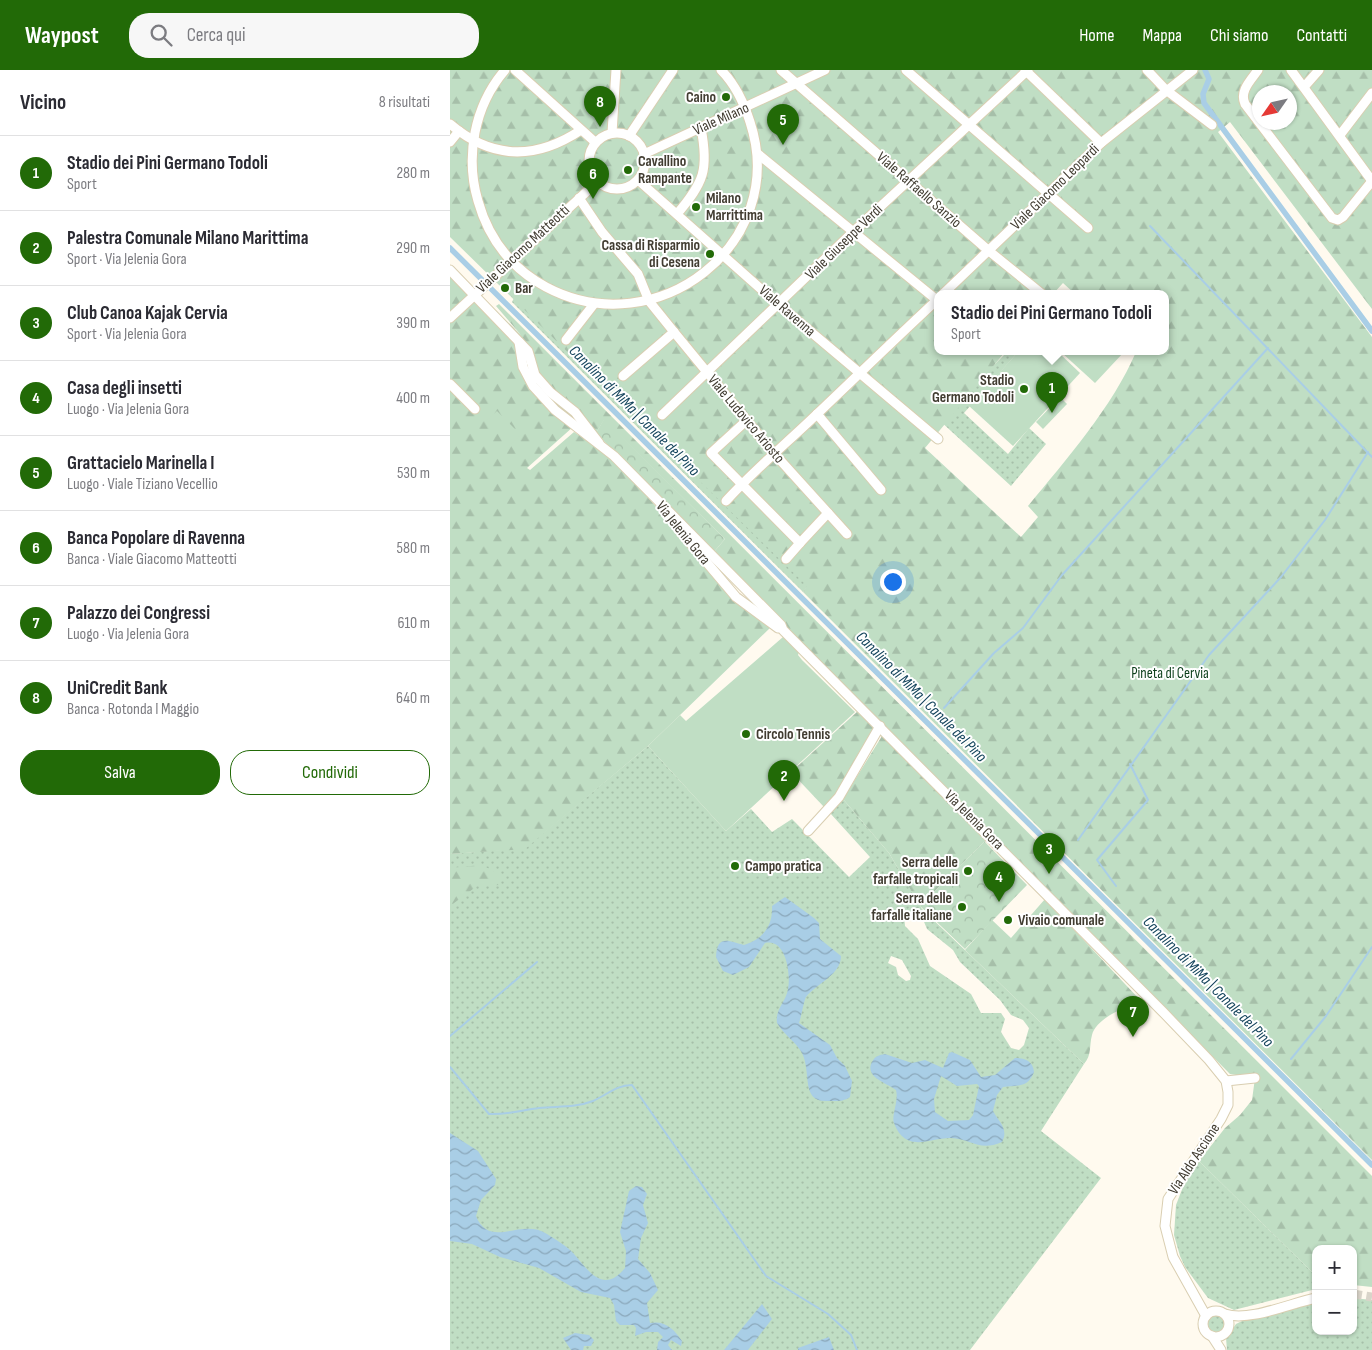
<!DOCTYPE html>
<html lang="it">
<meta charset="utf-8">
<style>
:root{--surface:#fff;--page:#f7f7f7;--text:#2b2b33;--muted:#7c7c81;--line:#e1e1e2;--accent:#226a07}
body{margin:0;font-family:"Sofia Sans Condensed",sans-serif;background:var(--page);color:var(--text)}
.controls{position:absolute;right:15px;bottom:15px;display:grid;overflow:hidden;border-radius:10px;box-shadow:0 1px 4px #0004}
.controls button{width:45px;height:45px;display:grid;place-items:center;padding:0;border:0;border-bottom:1px solid var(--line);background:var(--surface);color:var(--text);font:25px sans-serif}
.compass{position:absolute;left:802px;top:15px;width:45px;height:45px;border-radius:50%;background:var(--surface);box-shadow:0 1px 4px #0004;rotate:236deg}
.you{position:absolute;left:442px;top:511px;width:18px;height:18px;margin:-12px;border:4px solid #fff;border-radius:50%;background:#1a73e8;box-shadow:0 0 0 8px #1a73e833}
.badge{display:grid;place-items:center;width:32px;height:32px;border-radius:50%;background:var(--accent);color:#fff;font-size:16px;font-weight:700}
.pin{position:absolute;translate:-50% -41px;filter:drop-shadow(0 1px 2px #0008)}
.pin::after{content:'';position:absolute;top:26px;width:18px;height:15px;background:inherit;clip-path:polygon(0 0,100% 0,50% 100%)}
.popup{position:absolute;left:484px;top:220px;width:235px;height:65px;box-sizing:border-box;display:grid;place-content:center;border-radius:10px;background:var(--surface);filter:drop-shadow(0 1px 4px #0005);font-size:16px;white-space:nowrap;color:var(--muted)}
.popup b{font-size:19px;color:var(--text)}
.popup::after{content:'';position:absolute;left:50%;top:100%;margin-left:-10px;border:10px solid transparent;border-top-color:var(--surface)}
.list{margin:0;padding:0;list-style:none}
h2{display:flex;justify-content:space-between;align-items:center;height:65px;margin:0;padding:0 20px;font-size:21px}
h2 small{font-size:16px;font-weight:400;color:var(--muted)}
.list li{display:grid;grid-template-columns:32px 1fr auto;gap:15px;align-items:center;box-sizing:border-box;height:75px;padding:0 20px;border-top:1px solid var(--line)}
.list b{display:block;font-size:19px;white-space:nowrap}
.list p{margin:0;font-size:16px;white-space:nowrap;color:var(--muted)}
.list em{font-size:16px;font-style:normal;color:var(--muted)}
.actions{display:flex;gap:10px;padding:15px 20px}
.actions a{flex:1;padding:11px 0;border:1px solid var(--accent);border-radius:20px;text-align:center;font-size:18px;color:var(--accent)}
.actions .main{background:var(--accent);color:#fff}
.icon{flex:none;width:28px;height:28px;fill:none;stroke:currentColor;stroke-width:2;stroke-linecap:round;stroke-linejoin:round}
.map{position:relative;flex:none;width:922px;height:1280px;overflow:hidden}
header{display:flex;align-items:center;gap:30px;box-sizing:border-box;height:70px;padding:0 25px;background:var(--accent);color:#fff}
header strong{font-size:24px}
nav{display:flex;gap:28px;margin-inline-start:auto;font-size:18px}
.search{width:350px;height:45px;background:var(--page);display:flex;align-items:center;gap:12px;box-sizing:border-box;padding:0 18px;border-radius:20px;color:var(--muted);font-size:19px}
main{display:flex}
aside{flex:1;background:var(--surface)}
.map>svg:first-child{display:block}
.grass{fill:url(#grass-dots);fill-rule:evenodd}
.forest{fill:url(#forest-firs);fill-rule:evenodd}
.park{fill:url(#park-crowns)}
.pitch{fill:#c0dec4}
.water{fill:url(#water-waves);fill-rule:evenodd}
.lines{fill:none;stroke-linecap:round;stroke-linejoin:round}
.stream{stroke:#a9cee6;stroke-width:2}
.canal{stroke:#a9cee6;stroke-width:5.5}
.minor-tunnel{stroke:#d9d4c9;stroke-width:9;stroke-dasharray:9 4.5;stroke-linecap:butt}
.minor-casing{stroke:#d9ceb1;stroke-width:11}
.minor{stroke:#fff;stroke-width:9}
.poi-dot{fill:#226a07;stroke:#fff;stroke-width:2}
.labels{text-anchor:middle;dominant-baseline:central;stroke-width:4;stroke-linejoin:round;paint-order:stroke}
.poi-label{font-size:15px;font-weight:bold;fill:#413c31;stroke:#fff;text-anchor:start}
.street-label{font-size:15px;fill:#413c31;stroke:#fff}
.park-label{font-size:15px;fill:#0c3f1a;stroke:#fff}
.water-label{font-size:16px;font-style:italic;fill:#14445c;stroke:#fff}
</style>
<header>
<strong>Waypost</strong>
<div class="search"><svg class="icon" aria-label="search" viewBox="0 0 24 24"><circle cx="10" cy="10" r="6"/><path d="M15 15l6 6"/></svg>Cerca qui</div>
<nav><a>Home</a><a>Mappa</a><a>Chi siamo</a><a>Contatti</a></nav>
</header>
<main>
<aside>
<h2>Vicino<small>8 risultati</small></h2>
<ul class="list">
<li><span class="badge">1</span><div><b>Stadio dei Pini Germano Todoli</b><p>Sport</p></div><em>280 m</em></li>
<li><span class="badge">2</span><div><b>Palestra Comunale Milano Marittima</b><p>Sport · Via Jelenia Gora</p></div><em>290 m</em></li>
<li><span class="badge">3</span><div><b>Club Canoa Kajak Cervia</b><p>Sport · Via Jelenia Gora</p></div><em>390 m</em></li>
<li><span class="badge">4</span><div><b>Casa degli insetti</b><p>Luogo · Via Jelenia Gora</p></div><em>400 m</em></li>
<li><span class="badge">5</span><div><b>Grattacielo Marinella I</b><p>Luogo · Viale Tiziano Vecellio</p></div><em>530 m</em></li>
<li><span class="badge">6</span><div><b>Banca Popolare di Ravenna</b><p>Banca · Viale Giacomo Matteotti</p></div><em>580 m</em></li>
<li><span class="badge">7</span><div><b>Palazzo dei Congressi</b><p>Luogo · Via Jelenia Gora</p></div><em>610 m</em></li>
<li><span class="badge">8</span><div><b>UniCredit Bank</b><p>Banca · Rotonda I Maggio</p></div><em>640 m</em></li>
</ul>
<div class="actions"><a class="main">Salva</a><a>Condividi</a></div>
</aside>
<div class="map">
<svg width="922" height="1280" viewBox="0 0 922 1280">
<defs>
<pattern id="grass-dots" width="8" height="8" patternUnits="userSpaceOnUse" patternTransform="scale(1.25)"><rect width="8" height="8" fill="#c0dec4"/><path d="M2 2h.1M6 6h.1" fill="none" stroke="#a6bfa9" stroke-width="1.8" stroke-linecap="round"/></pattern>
<pattern id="forest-firs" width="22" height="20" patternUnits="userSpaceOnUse" patternTransform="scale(1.25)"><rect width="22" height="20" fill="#c0dec4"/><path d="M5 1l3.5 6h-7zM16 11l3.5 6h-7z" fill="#a6bfa9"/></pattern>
<pattern id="park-crowns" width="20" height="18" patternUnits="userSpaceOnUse" patternTransform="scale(1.25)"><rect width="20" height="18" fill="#c0dec4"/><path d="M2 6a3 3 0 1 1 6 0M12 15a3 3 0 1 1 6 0" fill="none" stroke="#a6bfa9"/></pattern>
<pattern id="water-waves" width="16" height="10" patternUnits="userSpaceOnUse" patternTransform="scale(1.25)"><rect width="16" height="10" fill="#a9cee6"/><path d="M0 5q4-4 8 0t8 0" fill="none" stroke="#8ba8bb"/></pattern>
</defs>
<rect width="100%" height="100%" fill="#fffaef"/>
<g class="grass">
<polygon points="65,226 358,516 353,522 62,232"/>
<polygon points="557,282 568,282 514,343 558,384 579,358 596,374 561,416 489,350"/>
<path d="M198,676L276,761L301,739L322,762L342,749L399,807L420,787L380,743L393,729L439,783L472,839L634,994L591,1061L651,1108L520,1280H0V784L75,778ZM462,841L472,847L477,859L503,880L510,892L550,930L561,945L573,950L579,958L574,975L569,980L561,978L551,962L555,949L551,943H531L521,924L480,896L468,869L455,856L454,845ZM441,886L452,890L461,906L460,910L456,911L448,905L446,897L438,893Z"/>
<polygon points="749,1091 866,1206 866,1219 784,1240 758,1228 735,1197 730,1186 724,1165 726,1135 733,1117"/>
<polygon points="903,1228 922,1230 922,1280 777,1280 776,1268 786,1254 794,1250 866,1232 866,1261 903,1261"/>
<circle cx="766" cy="1253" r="10"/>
</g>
<g class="forest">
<path d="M0,0H922V239L780,52L768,62L922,267V1090L353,522L357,516L0,167ZM809,22H839V52H809ZM613,213L625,224H716V282H686C663,336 616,390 578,436L588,447L571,467L475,378L555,282H488V224H603Z"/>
<path d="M0,195L71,265L46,236L49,234L922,1106V1217L903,1215V1179H866V1206L749,1091L775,1058L790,1045L802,1030L805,1008L780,1004L263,483L275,469L154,350L146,363L133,348L77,398L80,400L124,362C191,403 231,475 285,529C295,540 309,548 321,557L198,676L75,779L0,784Z"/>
<polygon points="408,641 425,657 384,727 374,737 341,702"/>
<polygon points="432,666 435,666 537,769 470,836 439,783 393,729"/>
<polygon points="32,795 52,806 50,815 27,816 0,836 0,798"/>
<path d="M595,829L691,931C677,936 646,948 642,965C639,976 642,985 634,994L515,880L542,850L561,868Z"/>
</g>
<g class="park">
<polygon points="154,349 275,469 263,483 146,363"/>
<polygon points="537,769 535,772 577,815 515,879 470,836"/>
</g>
<g class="pitch">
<polygon points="568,282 608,282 630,303 563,376 519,336"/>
<polygon points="611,282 674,282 645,313"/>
<polygon points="610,327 617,334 593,359 586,352"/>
<polygon points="47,341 71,365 61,374 37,350"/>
<polygon points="333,567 338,569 349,582 348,585 352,590 405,642 276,761 198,676 230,645 236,651"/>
</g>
<g class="water">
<path d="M335,827L364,848L369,853L370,869L391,886C391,905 366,914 356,927C354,930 351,948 349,953L380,975L387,988L395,996L402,1011L400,1027C393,1032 386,1031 378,1031C350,1033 362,1003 352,983C346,972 334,965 327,953C325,939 336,932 338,919C341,904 336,868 315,873L299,897L283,905L273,901L266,887C267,863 280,872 294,875C313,869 323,856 322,836Z"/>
<path d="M502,982L520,990L531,1007L545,1005L565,988C575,988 583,991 584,1002C578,1018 568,1015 553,1017L547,1025L543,1041C549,1052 559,1059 552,1072C529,1082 523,1069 500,1068C479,1068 456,1084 444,1053C441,1046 449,1031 446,1020C437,1013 414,1007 422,992C425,986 429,985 435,984L462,993L475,990L493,998L499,983ZM491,1006L507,1016L527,1014L529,1016L523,1045L519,1050L498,1051L485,1042L484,1029Z"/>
<path d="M0,1063L28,1081L46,1109L45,1115L31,1130L26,1146C40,1180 71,1147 97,1164C106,1170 117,1176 124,1184C138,1200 153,1225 175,1198L176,1181L170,1162L179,1121L186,1116L192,1117L197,1124L193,1135L198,1153L191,1168L188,1189L200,1203L208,1220L197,1233L200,1253C215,1250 224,1259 232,1271L231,1276L221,1270L218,1275L222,1280H207L208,1272L213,1267L208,1262H196L185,1266L186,1258L184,1255H170L166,1251L164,1235L160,1228L131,1222L89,1198L50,1187L22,1174L0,1171Z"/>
<polygon points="312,1234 322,1249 298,1280 274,1280"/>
<polygon points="125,1263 139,1265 144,1270 141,1276 134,1276 133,1280 121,1280 113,1268"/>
<polygon points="379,1267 384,1280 348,1280 348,1278"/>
</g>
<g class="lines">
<g class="stream">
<polyline points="700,156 922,387"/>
<polyline points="494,638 544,583 573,558 612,505 818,278"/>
<polyline points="628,770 759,585 831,507 875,450 918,382"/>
<polyline points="666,816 647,790 698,730 680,694"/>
<polyline points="0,966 87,892"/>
<polyline points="841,989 876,946 922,877"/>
<path d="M0,997L39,1044C57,1045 72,1040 89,1038C108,1036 125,1038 143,1031C157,1025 166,1015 182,1015L316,1206L378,1244L401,1265L407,1280"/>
</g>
<g class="canal">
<polyline points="755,0 759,9 753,24 754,33 922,261"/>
<polyline points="0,178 922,1095"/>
</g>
<polyline class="minor-tunnel" points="903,1224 922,1227"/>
<g class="minor-casing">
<g id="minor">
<path d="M55,0C24,36 15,87 28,131C39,170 61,198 96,217C207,276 340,173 300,52C294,33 286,15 271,0"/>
<polyline points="65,0 145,72"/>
<polyline points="331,0 539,181 592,224"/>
<polyline points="456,0 638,158"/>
<polyline points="575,0 651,73"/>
<polyline points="697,0 716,20 762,55"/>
<path d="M808,0C801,10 789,21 795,34L882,148L888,150L893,147L922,111"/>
<polyline points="841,0 922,111"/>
<polyline points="854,17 869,0"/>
<path d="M0,54C42,90 86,90 131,60"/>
<circle cx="167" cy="91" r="28"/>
<polyline points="162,63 166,0"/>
<polyline points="890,65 922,23"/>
<polyline points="179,66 223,0"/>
<polyline points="0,72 9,61"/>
<polyline points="194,84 375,0"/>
<polyline points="308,84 488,231"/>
<polyline points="188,110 329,235 488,369"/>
<polyline points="129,128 152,162 188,204 199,231 224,262 321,380 397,464"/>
<path d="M227,144C254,112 259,100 251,58"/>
<polyline points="0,200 78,281 85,305 100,322 125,342 149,373"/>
<polyline points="493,224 651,73 743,0"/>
<polyline points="0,248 147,112"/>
<polyline points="116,270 144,234"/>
<polyline points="69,272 73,297 83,316 105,340 164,386 331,555 333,560 713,942 759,990 776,1011 778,1022 778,1035 771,1049 718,1129 715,1156 723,1187 756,1246"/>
<polyline points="173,306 224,262"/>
<polyline points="0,314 25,339"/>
<polyline points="367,344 431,420"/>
<polyline points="212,345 403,162 578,0"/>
<polyline points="296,351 261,383 350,473 378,443"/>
<path d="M276,431C304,400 337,373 367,344C407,306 447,267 488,229"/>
<polyline points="231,462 286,527 328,558"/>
<polyline points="336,489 350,473"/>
<polyline points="358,761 389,727 430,656"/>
<polyline points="776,1011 805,1008"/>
<circle cx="766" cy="1254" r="13"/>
<path d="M775,1244C799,1252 841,1233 866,1228"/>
<polyline points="762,1266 771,1280"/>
</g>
</g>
<use href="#minor" class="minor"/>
</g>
<g class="poi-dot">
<circle cx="276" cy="27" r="5"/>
<circle cx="178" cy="100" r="5"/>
<circle cx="246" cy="137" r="5"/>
<circle cx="260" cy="184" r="5"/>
<circle cx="55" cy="218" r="5"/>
<circle cx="574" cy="319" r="5"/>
<circle cx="296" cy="664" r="5"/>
<circle cx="285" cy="796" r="5"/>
<circle cx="518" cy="801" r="5"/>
<circle cx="512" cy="837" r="5"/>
<circle cx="558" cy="850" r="5"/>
</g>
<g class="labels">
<g class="poi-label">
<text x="266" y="27" text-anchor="end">Caino</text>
<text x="188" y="91">Cavallino<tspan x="188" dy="17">Rampante</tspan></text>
<text x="256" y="128">Milano<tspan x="256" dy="17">Marrittima</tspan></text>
<text x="250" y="175" text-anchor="end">Cassa di Risparmio<tspan x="250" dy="17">di Cesena</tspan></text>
<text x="65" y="218">Bar</text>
<text x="564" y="310" text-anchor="end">Stadio<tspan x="564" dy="17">Germano Todoli</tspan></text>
<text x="306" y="664">Circolo Tennis</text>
<text x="508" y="792" text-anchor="end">Serra delle<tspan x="508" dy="17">farfalle tropicali</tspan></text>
<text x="295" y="796">Campo pratica</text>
<text x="502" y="828" text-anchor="end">Serra delle<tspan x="502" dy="17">farfalle italiane</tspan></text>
<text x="568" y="850">Vivaio comunale</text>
</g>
<g class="street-label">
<text transform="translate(271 49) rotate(-24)">Viale Milano</text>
<text transform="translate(605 117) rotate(-44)">Viale Giacomo Leopardi</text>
<text transform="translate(469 120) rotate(41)">Viale Raffaello Sanzio</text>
<text transform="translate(394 172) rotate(-44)">Viale Giuseppe Verdi</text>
<text transform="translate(73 179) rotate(-43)">Viale Giacomo Matteotti</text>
<text transform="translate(337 241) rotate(41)">Viale Ravenna</text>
<text transform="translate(296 349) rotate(50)">Viale Ludovico Ariosto</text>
<text transform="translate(233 463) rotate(51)">Via Jelenia Gora</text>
<text transform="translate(524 750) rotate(45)">Via Jelenia Gora</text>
<text transform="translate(744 1089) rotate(-57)">Via Aldo Ascione</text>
</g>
<g class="park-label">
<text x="720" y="603">Pineta di Cervia</text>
</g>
<g class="water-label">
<text transform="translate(184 341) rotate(45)">Canalino di MiMa | Canale del Pino</text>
<text transform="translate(471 627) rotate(45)">Canalino di MiMa | Canale del Pino</text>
<text transform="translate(758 912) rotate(45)">Canalino di MiMa | Canale del Pino</text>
</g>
</g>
</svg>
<div class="controls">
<button>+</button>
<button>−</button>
</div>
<svg class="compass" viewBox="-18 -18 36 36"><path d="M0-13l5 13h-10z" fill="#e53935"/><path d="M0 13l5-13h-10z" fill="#7c7c81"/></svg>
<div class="you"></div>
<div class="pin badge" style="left:602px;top:343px">1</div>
<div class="popup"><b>Stadio dei Pini Germano Todoli</b>Sport</div>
<div class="pin badge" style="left:334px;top:731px">2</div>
<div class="pin badge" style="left:599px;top:804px">3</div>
<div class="pin badge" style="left:549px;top:832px">4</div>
<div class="pin badge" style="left:333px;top:75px">5</div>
<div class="pin badge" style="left:143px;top:129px">6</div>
<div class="pin badge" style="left:683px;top:967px">7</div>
<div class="pin badge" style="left:150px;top:57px">8</div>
</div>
</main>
